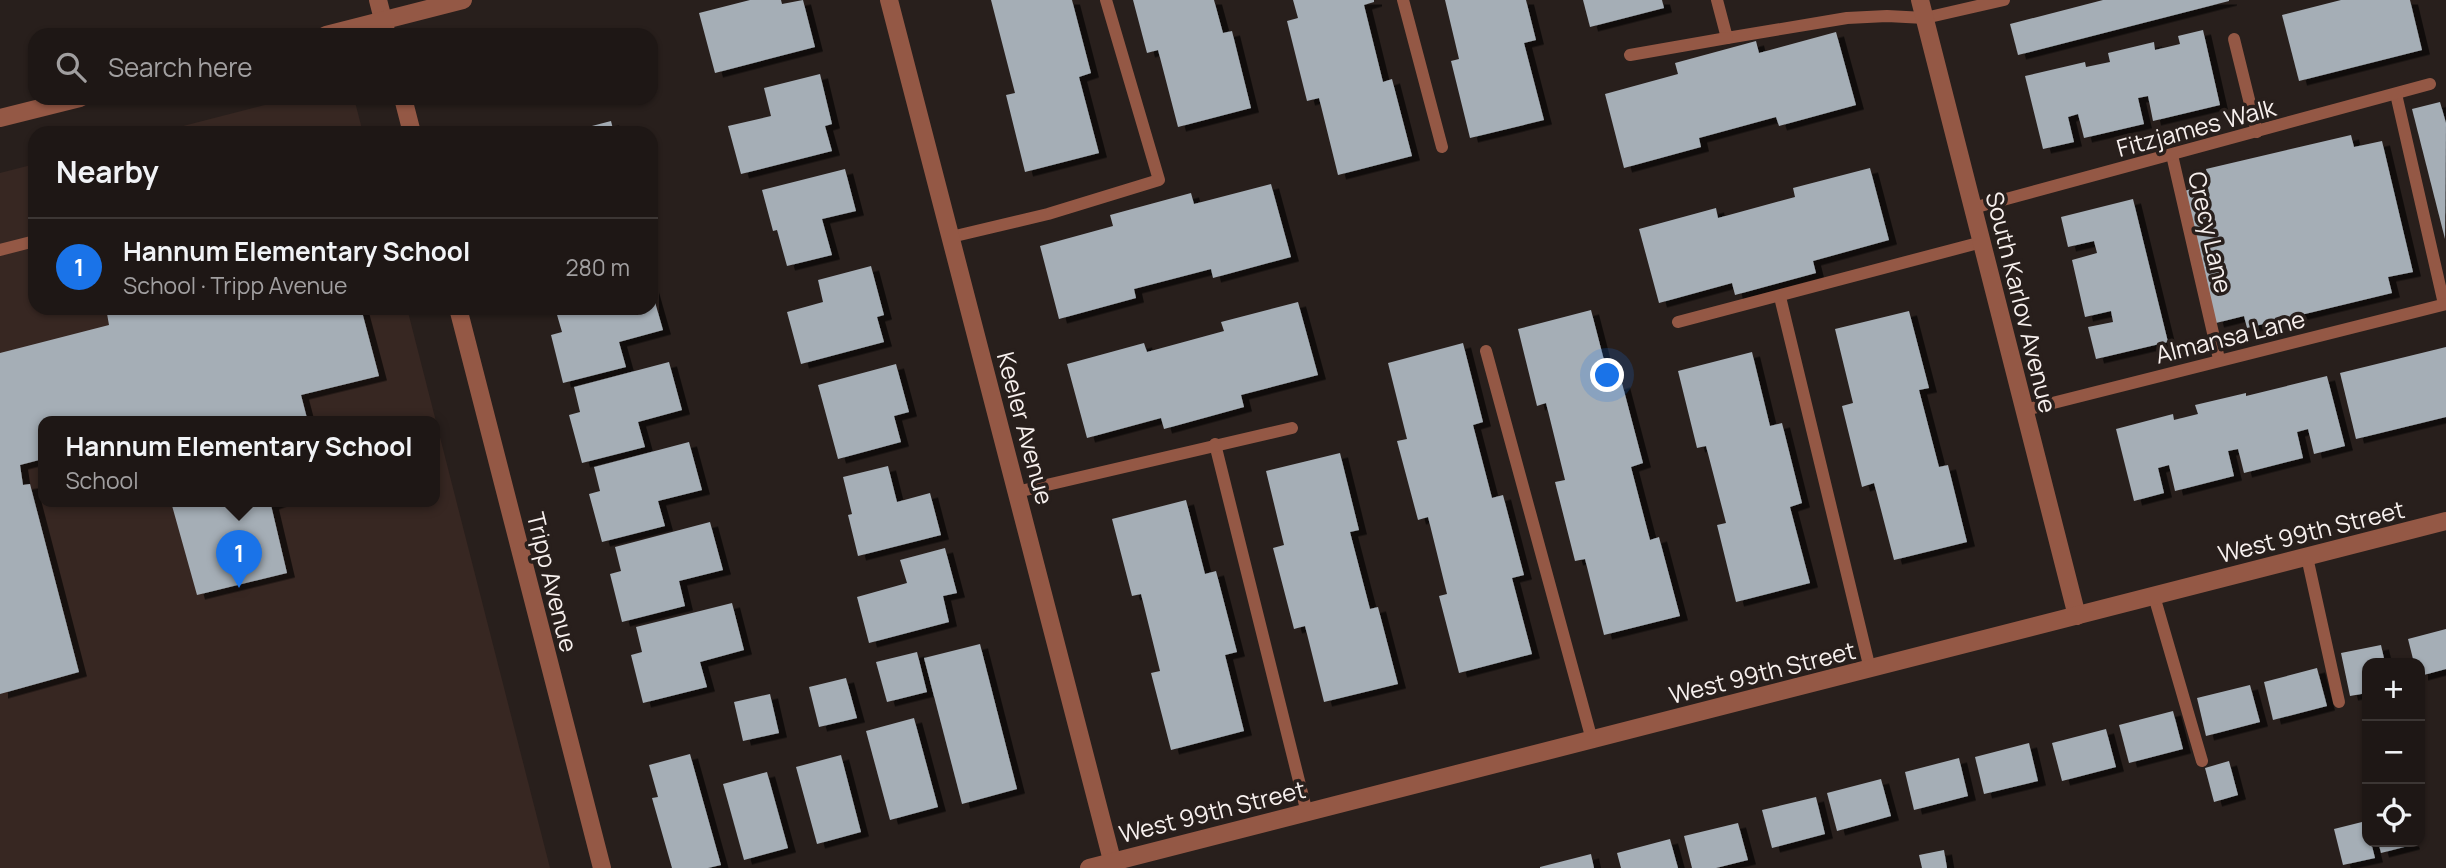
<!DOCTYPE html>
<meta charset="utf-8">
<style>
:root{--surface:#1e1715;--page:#2b2422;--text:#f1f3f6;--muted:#a19fa0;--line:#3c3634;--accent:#1a73e8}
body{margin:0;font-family:Manrope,sans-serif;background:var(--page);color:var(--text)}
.controls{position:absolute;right:21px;bottom:21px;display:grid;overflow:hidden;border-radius:14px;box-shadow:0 2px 5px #0004}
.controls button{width:63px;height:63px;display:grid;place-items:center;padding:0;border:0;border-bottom:2px solid var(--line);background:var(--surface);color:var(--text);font:35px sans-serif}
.you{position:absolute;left:1608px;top:376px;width:24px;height:24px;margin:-18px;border:5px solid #fff;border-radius:50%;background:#1a73e8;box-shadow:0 0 0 10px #1a73e833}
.badge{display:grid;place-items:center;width:46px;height:46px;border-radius:50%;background:var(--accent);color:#fff;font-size:23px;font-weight:700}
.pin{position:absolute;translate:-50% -58px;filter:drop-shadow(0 2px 4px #0008)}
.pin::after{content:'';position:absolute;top:37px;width:24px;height:21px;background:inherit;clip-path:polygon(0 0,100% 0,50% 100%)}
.popup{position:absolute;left:38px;top:416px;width:402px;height:91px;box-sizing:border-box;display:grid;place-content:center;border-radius:14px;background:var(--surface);filter:drop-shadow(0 2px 5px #0005);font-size:23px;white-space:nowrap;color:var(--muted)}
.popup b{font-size:26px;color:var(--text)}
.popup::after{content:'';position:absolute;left:50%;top:100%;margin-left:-14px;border:14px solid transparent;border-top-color:var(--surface)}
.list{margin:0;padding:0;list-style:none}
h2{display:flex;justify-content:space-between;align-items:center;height:91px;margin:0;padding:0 28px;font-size:30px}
h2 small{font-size:23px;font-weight:400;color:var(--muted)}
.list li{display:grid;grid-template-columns:46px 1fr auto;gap:21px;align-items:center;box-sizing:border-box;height:98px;padding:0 28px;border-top:2px solid var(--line)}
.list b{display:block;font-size:26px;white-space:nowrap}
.list p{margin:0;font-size:23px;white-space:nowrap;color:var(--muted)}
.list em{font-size:23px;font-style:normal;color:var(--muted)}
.icon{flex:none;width:38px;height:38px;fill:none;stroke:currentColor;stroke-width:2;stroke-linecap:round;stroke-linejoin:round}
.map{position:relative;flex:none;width:2446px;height:868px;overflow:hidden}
.search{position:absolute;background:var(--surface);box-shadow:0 2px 5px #0004;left:28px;top:28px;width:630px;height:77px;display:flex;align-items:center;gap:18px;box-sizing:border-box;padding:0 24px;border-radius:21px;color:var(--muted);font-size:26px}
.panel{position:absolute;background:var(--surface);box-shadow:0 2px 5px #0004;left:28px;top:126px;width:630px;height:189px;border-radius:21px}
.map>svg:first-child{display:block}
.built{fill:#372722;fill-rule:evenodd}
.building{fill:#a5aeb6;filter:url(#shadow)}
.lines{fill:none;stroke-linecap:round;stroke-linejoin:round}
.service{stroke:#945845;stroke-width:12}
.minor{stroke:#945845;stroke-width:18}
.tertiary{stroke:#945845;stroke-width:18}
.labels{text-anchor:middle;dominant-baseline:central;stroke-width:7;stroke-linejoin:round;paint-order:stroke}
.street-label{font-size:24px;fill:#f7f0ee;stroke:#281f1c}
</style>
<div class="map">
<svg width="2446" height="868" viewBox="0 0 2446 868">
<defs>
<filter id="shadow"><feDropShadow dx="8" dy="4.5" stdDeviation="0" flood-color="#0009"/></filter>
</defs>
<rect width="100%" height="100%" fill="#281f1c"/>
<g class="built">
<polygon points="292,98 354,98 363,133 156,133"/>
<path d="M35,164V308H407L550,868H0V173ZM43,422H435V502H43Z"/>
</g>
<g class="building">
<polygon points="750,0 781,0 782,4 803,0 815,47 715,73 699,13"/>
<polygon points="991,0 1072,0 1091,73 1079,77 1099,153 1025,172 1006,95 1015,93"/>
<polygon points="1133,0 1214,0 1223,33 1232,31 1251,108 1178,127 1158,50 1147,53"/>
<polygon points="1293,0 1374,0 1374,2 1364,5 1383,82 1392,79 1412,156 1338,175 1319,98 1307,101 1287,21 1298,18"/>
<polygon points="1445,0 1526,0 1536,40 1524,43 1544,120 1470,138 1451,61 1459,59"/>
<polygon points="1583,0 1662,0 1664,8 1590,27"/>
<polygon points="2103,0 2229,0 2229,1 2018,55 2010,24"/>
<polygon points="2341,0 2410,0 2422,50 2299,81 2282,15"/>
<polygon points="2203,30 2220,105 2153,121 2148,96 2138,98 2144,124 2084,138 2078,114 2068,117 2074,142 2043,149 2025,76 2085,62 2086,67 2110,62 2108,53 2154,42 2155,50 2180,44 2178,36"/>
<polygon points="1836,32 1856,105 1779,126 1776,117 1699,138 1701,147 1624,168 1605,94 1678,74 1675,63 1756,41 1759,53"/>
<polygon points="820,74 832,124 825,126 832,151 741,174 728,126 771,116 764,88"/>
<polygon points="2440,102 2446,123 2445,239 2412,109"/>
<polygon points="611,121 614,133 569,133 569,132"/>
<polygon points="2351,135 2354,147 2382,141 2413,272 2388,277 2392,293 2247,328 2244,316 2216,323 2184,191 2210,184 2206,169"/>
<polygon points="1870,168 1889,240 1813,261 1816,273 1735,295 1732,283 1659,303 1639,229 1716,208 1718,218 1795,197 1793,188"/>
<polygon points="845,169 856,211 822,219 832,255 787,266 777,230 773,231 762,190"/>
<polygon points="1271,184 1291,257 1213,278 1211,269 1134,289 1136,298 1059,319 1040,246 1113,226 1110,215 1191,193 1194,204"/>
<polygon points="2133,199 2168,342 2096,359 2088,327 2113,322 2111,311 2085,317 2072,260 2097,253 2094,241 2068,247 2061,217"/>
<polygon points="871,266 884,315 877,317 884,342 801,364 787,312 823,302 818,280"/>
<polygon points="651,288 663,330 619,342 626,367 563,383 551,335 562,332 555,308 651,308"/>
<polygon points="1298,302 1318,375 1241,395 1244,407 1164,429 1161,418 1087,438 1067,364 1144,343 1147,352 1224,331 1221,322"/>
<polygon points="106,308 361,308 379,376 301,395 308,422 43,422 43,459 20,465 23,485 30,484 79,672 0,694 0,353 109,325"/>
<polygon points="1591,310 1611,387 1622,383 1643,463 1631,467 1650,540 1659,537 1680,616 1604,635 1585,559 1575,561 1555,482 1565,480 1546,403 1537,406 1518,329"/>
<polygon points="1909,311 1929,388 1919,390 1939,467 1948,465 1967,542 1894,560 1874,483 1862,487 1842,406 1853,403 1835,329"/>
<polygon points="1463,343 1483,422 1473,425 1492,498 1503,495 1524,575 1512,578 1532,654 1459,673 1439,596 1447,594 1428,517 1418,520 1397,441 1407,439 1388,363"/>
<polygon points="2446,347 2446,417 2356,439 2340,373"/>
<polygon points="1752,352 1770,426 1782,423 1802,503 1790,507 1810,583 1736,602 1717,525 1726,523 1706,446 1697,448 1678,371"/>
<polygon points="669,362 682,410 638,422 645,447 582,463 569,415 580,412 574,387"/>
<polygon points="896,364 909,412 894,416 901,442 838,459 818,385"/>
<polygon points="2327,376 2345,446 2314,454 2308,429 2297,432 2303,458 2244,473 2238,449 2228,451 2234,476 2175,491 2169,465 2158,468 2164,493 2134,501 2116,429 2173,414 2174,420 2198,414 2195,405 2246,393 2246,396"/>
<polygon points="689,442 702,490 658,501 665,526 602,542 589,494 600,491 594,467"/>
<polygon points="1340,453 1359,530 1350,532 1370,609 1378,607 1398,684 1324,702 1305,626 1294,629 1273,548 1284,545 1266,471"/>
<polygon points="888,466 897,502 930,493 941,535 858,556 848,515 852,514 843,477"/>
<polygon points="1186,500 1205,574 1216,571 1237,652 1225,655 1244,731 1171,750 1151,673 1160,671 1141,594 1132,596 1112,519"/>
<polygon points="171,502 279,502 271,505 287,573 197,595"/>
<polygon points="710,522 723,570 679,581 685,606 622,622 610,574 621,571 615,547"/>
<polygon points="945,548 957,593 943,596 949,622 869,643 857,597 907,583 900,560"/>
<polygon points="732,603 744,650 700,662 707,687 643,703 631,655 642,652 636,627"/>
<polygon points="2446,629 2446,669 2420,676 2420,663 2414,663 2408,639"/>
<polygon points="980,644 1017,789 962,804 924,658"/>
<polygon points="2381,645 2385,663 2367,663 2367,693 2350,696 2341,653"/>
<polygon points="917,652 927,692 887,702 876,662"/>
<polygon points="2317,668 2327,706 2273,720 2264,682"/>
<polygon points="846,678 857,718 819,727 809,687"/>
<polygon points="2250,685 2260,722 2206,736 2197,698"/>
<polygon points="770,694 779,733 743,741 734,702"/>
<polygon points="2173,711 2183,749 2129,763 2119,725"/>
<polygon points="914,718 938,807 890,820 866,731"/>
<polygon points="2106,729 2116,767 2062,781 2052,743"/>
<polygon points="2029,743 2038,781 1984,794 1975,757"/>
<polygon points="690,754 721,865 708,868 672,868 652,798 658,797 649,765"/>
<polygon points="841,755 861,832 817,844 796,767"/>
<polygon points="1959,758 1968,796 1914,810 1905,772"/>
<polygon points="2229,761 2238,795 2214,802 2205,768"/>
<polygon points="767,772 788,848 744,860 723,784"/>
<polygon points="1881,779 1891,816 1837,831 1827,793"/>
<polygon points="1816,797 1825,834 1772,848 1762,810"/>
<polygon points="2366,821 2367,842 2371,842 2375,858 2343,865 2334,829"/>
<polygon points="1738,823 1748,860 1716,868 1692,868 1684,836"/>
<polygon points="1670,839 1678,868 1621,868 1617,853"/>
<polygon points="2378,842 2411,842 2412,845 2381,853"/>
<polygon points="1944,850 1947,868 1922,868 1919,855"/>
<polygon points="1591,854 1594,868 1540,868 1540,867"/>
</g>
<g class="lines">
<g class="service">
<polyline points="1403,0 1442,147"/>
<polyline points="1717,0 1727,38 1847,18 1887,16 1925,18 2004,0"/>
<polyline points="2234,39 2257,132"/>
<polyline points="1630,55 1727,38"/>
<polyline points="2396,94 2444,304"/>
<polyline points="2172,155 2219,359"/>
<polyline points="1973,208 2430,84"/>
<polyline points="951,237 1048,214 1159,180 1106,0"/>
<polyline points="0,250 35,241"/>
<polyline points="1780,297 1870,669"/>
<polyline points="1678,322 1982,242"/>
<polyline points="1486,351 1592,740"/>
<polyline points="2025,410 2446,304"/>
<polyline points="1215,444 1307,813"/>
<polyline points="1017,492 1292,428"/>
<polyline points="2307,557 2339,702"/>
<polyline points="2154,596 2202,761"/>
</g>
<g class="minor">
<polyline points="378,0 387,35"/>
<polyline points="889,0 1114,868"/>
<polyline points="1920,0 2077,616"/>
<polyline points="326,35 463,0"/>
<polyline points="403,98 412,133"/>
<polyline points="0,118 80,98"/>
<polyline points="458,308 602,868"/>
</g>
<polyline class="tertiary" points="1089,868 2446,521"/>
</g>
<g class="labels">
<g class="street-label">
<text transform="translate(2196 127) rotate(-15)">Fitzjames Walk</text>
<text transform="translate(2211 232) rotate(77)">Crecy Lane</text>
<text transform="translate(2022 302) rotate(76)">South Karlov Avenue</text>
<text transform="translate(2230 336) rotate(-14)">Almansa Lane</text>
<text transform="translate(1026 428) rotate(75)">Keeler Avenue</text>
<text transform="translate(2311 531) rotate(-14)">West 99th Street</text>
<text transform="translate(553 582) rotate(76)">Tripp Avenue</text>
<text transform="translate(1762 672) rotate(-14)">West 99th Street</text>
<text transform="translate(1212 811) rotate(-14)">West 99th Street</text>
</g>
</g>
</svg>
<div class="controls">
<button>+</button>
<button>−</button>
<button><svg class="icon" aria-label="locate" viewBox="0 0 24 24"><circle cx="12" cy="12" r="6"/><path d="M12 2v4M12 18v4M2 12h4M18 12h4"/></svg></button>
</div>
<div class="you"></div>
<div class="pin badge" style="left:239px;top:588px">1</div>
<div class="popup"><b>Hannum Elementary School</b>School</div>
<div class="search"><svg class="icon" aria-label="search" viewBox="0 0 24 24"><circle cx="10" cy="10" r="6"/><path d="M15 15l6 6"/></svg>Search here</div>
<section class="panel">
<h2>Nearby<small></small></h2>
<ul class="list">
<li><span class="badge">1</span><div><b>Hannum Elementary School</b><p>School · Tripp Avenue</p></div><em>280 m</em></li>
</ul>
</section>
</div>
